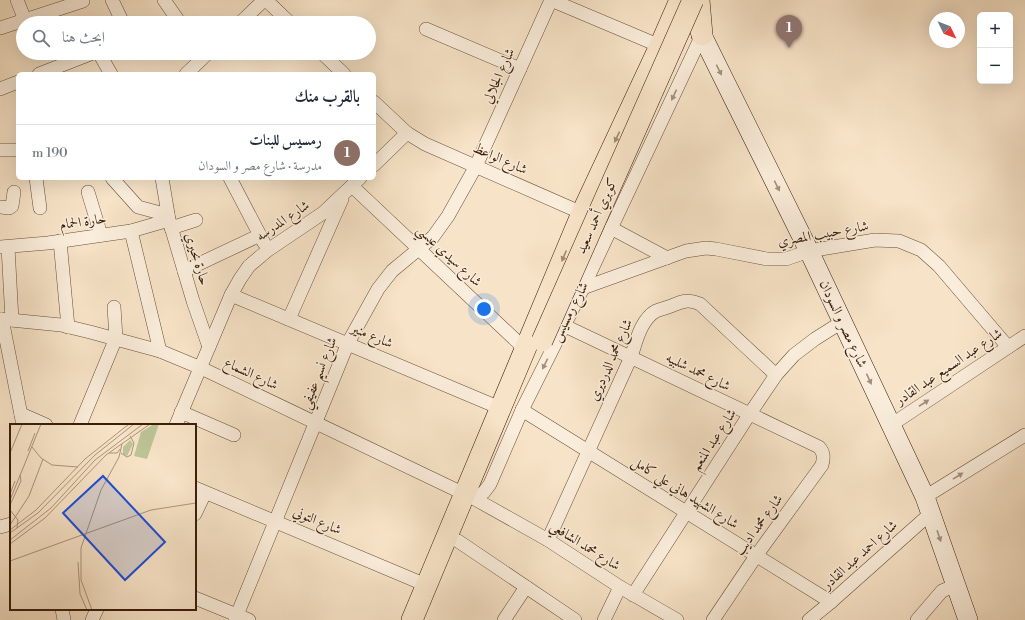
<!DOCTYPE html>
<html lang="ar">
<meta charset="utf-8">
<style>
:root{--surface:#fff;--page:#f6f6f7;--text:#1f2937;--muted:#747a83;--line:#e0e1e3;--accent:#1a73e8}
body{margin:0;font-family:"Libre Bodoni",Amiri,serif;background:var(--page);color:var(--text);direction:rtl}
.controls{position:absolute;right:12px;top:12px;display:grid;overflow:hidden;border-radius:6px;box-shadow:0 4px 16px #0002}
.controls button{width:36px;height:36px;display:grid;place-items:center;padding:0;border:0;border-bottom:1px solid var(--line);background:var(--surface);color:var(--text);font:20px sans-serif}
.compass{position:absolute;left:929px;top:12px;width:36px;height:36px;border-radius:50%;background:var(--surface);box-shadow:0 4px 16px #0002;rotate:133deg}
.you{position:absolute;left:484px;top:309px;width:14px;height:14px;margin:-10px;border:3px solid #fff;border-radius:50%;background:#1a73e8;box-shadow:0 0 0 6px #1a73e833}
.badge{display:grid;place-items:center;width:26px;height:26px;border-radius:50%;background:var(--accent);color:#fff;font-size:13px;font-weight:700}
.pin{position:absolute;translate:-50% -33px;filter:drop-shadow(0 1px 2px #0008)}
.pin::after{content:'';position:absolute;top:21px;width:14px;height:12px;background:inherit;clip-path:polygon(0 0,100% 0,50% 100%)}
.list{margin:0;padding:0;list-style:none}
h2{display:flex;justify-content:space-between;align-items:center;height:52px;margin:0;padding:0 16px;font-size:17px}
h2 small{font-size:13px;font-weight:400;color:var(--muted)}
.list li{display:grid;grid-template-columns:26px 1fr auto;gap:12px;align-items:center;box-sizing:border-box;height:56px;padding:0 16px;border-top:1px solid var(--line)}
.list b{display:block;font-size:15px;white-space:nowrap}
.list p{margin:0;font-size:13px;white-space:nowrap;color:var(--muted)}
.list em{font-size:13px;font-style:normal;color:var(--muted)}
.icon{flex:none;width:22px;height:22px;fill:none;stroke:currentColor;stroke-width:2;stroke-linecap:round;stroke-linejoin:round}
.map{position:relative;flex:none;width:1025px;height:620px;overflow:hidden;direction:ltr}
.search{position:absolute;background:var(--surface);box-shadow:0 4px 16px #0002;left:16px;top:16px;width:360px;height:44px;display:flex;align-items:center;gap:10px;box-sizing:border-box;padding:0 14px;border-radius:22px;color:var(--muted);font-size:15px}
.panel{position:absolute;background:var(--surface);box-shadow:0 4px 16px #0002;left:16px;top:72px;width:360px;height:108px;border-radius:6px;direction:rtl}
.map>svg:first-child{display:block}
.lines{fill:none;stroke-linecap:round;stroke-linejoin:round}
.minor-casing{stroke:#684f38;stroke-width:14}
.secondary-casing{stroke:#391e09;stroke-width:20}
.primary-casing{stroke:#391e09;stroke-width:22}
.minor{stroke:#faeddb;stroke-width:13}
.secondary{stroke:#faeddb;stroke-width:19}
.primary{stroke:#f7e3c7;stroke-width:21}
.primary-bridge-casing{stroke:#391e09;stroke-width:22;stroke-linecap:butt}
.primary-bridge{stroke:#f7e3c7;stroke-width:21}
.oneway{fill:#a3907c}
.oneway2{fill:#a28a72}
.labels{text-anchor:middle;dominant-baseline:central;stroke-width:3;stroke-linejoin:round;paint-order:stroke}
.street-label{font-size:14px;fill:#391e09;stroke:#faeddb}
.inset-road{fill:none;stroke:#ab947b;stroke-width:1}
.view{fill:#1d4ed8;fill-opacity:0.15;stroke:#1d4ed8;stroke-width:2}
.inset-edge{fill:none;stroke:#391e09;stroke-width:2}
</style>
<div class="map">
<svg width="1025" height="620" viewBox="0 0 1025 620">
<rect width="100%" height="100%" fill="#f7e3c7"/>
<filter id="stains"><feTurbulence type="fractalNoise" baseFrequency=".005" numOctaves="4"/><feColorMatrix values="0 0 0 0 .2 0 0 0 0 .09 0 0 0 0 .02 0 0 0 .5 -.17"/></filter>
<radialGradient id="worn" r=".72"><stop offset=".6" stop-color="#630" stop-opacity="0"/><stop offset="1" stop-color="#630" stop-opacity=".3"/></radialGradient>
<g class="lines">
<g class="minor-casing">
<g id="minor">
<polyline points="17,0 25,20"/>
<polyline points="112,0 123,23"/>
<polyline points="164,0 180,23"/>
<polyline points="266,0 290,23"/>
<polyline points="551,0 660,46"/>
<polyline points="240,23 264,0"/>
<polyline points="0,28 83,1"/>
<polyline points="426,29 520,69"/>
<polyline points="99,53 111,74"/>
<polyline points="322,53 344,74"/>
<polyline points="39,74 93,53"/>
<polyline points="186,74 208,53"/>
<polyline points="0,89 18,82"/>
<polyline points="374,102 407,133 425,144 582,213"/>
<polyline points="0,150 18,150"/>
<polyline points="374,165 407,133"/>
<polyline points="36,178 40,208"/>
<polyline points="112,178 138,207 168,215"/>
<polyline points="162,178 169,220 193,301 209,347"/>
<polyline points="230,178 264,243"/>
<polyline points="352,186 525,349"/>
<polyline points="88,192 101,235"/>
<polyline points="0,207 9,208 12,206 14,192"/>
<polyline points="171,228 196,220"/>
<polyline points="611,228 667,258"/>
<polyline points="131,231 160,351"/>
<polyline points="60,241 68,327"/>
<polyline points="0,247 48,243 131,231 169,220"/>
<polyline points="8,247 12,320"/>
<polyline points="184,271 260,235"/>
<polyline points="583,288 686,251 706,248 716,249 767,259 786,259 809,251 875,240 899,241 921,250 939,266 1008,347"/>
<polyline points="231,295 500,408"/>
<polyline points="0,319 61,325 90,332 160,351 201,368 475,499 548,540 620,587 677,620"/>
<polyline points="2,319 23,425"/>
<polyline points="289,319 342,199"/>
<path d="M563,325L819,447C824,453 824,457 822,465L756,556L713,620"/>
<polyline points="522,410 831,602"/>
<polyline points="181,412 234,435"/>
<polyline points="21,414 46,425"/>
<polyline points="80,425 116,338 114,307"/>
<polyline points="176,425 231,295 240,279 249,266 268,250 323,213 360,178"/>
<polyline points="891,425 1025,336"/>
<polyline points="195,488 426,585"/>
<polyline points="925,497 1025,435"/>
<polyline points="475,499 484,492 490,484 522,410 583,288 702,35"/>
<polyline points="195,514 205,493"/>
<polyline points="0,527 11,524"/>
<path d="M548,540L631,357C636,342 641,319 656,311C661,309 666,308 671,306C683,301 688,299 700,304L776,375"/>
<polyline points="458,541 575,620"/>
<polyline points="633,595 749,415 776,375 794,355 815,339 842,322"/>
<polyline points="195,598 249,620"/>
<polyline points="62,609 64,620"/>
<polyline points="92,620 97,609"/>
<polyline points="235,620 348,343 378,289 392,271 433,237 448,216 476,166 551,0"/>
<polyline points="504,620 526,587"/>
<polyline points="604,620 620,587"/>
<polyline points="809,620 831,602 931,513"/>
<polyline points="917,620 942,591 956,585"/>
</g>
</g>
<g class="secondary-casing">
<polyline id="secondary" points="695,21 809,251 925,497 968,620"/>
</g>
<g class="primary-casing">
<g id="primary">
<polyline points="699,0 702,35"/>
<polyline points="412,620 582,213 660,46 680,0"/>
</g>
</g>
<use href="#minor" class="minor"/>
<use href="#secondary" class="secondary"/>
<use href="#primary" class="primary"/>
<g class="primary-bridge-casing">
<polyline id="primary-bridge" points="542,341 693,0"/>
</g>
<use href="#primary-bridge" class="primary-bridge"/>
</g>
<defs><path id="oneway-solid" d="M-6-.8H1V-3.2L6.5 0L1 3.2V.8H-6Z"/></defs>
<g class="oneway">
<use href="#oneway-solid" transform="translate(719 70) rotate(64)"/>
<use href="#oneway-solid" transform="translate(674 95) rotate(115)"/>
<use href="#oneway-solid" transform="translate(777 186) rotate(64)"/>
<use href="#oneway-solid" transform="translate(545 364) rotate(116)"/>
<use href="#oneway-solid" transform="translate(869 379) rotate(65)"/>
<use href="#oneway-solid" transform="translate(924 403) rotate(-33)"/>
<use href="#oneway-solid" transform="translate(958 476) rotate(-32)"/>
<use href="#oneway-solid" transform="translate(939 536) rotate(71)"/>
</g>
<g class="oneway2">
<use href="#oneway-solid" transform="translate(617 137) rotate(115)"/>
<use href="#oneway-solid" transform="translate(564 256) rotate(113)"/>
</g>
<g class="labels">
<g class="street-label">
<text transform="translate(499 76) rotate(-66)">شارع الجلالي</text>
<text transform="translate(500 159) rotate(24)">شارع الواعظ</text>
<text transform="translate(597 216) rotate(-66)">كوبري أحمد سعيد</text>
<text transform="translate(283 221) rotate(-34)">شارع المدرسه</text>
<text transform="translate(83 222) rotate(-8)">حارة الحمام</text>
<text transform="translate(823 234) rotate(-10)">شارع حبيب المصري</text>
<text transform="translate(449 256) rotate(43)">شارع سيدي عيسي</text>
<text transform="translate(197 259) rotate(73)">حارة بحيري</text>
<text transform="translate(570 312) rotate(-63)">شارع رمسيس</text>
<text transform="translate(843 324) rotate(65)">شارع مصر و السودان</text>
<text transform="translate(372 336) rotate(23)">شارع منير</text>
<text transform="translate(611 360) rotate(-66)">شارع محمد الدرديري</text>
<text transform="translate(949 367) rotate(-34)">شارع عبد السميع عبد القادر</text>
<text transform="translate(698 372) rotate(26)">شارع محمد شلبيه</text>
<text transform="translate(319 373) rotate(-68)">شارع نسيم عفيفي</text>
<text transform="translate(251 374) rotate(25)">شارع الشماع</text>
<text transform="translate(714 440) rotate(-57)">شارع عبد المنعم</text>
<text transform="translate(685 493) rotate(32)">شارع الشهيد هاني علي كامل</text>
<text transform="translate(317 521) rotate(23)">شارع التوني</text>
<text transform="translate(759 525) rotate(-54)">شارع محمد اديب</text>
<text transform="translate(585 546) rotate(32)">شارع محمد الشافعي</text>
<text transform="translate(860 555) rotate(-42)">شارع احمد عبد القادر</text>
</g>
</g>
<g transform="translate(10 424)">
<rect width="186" height="186" fill="#f7e3c7"/>
<path d="M144,0H149L137,35L124,32L131,8ZM120,16L123,20L117,32L113,30V23Z" fill="#bdc496"/>
<path class="inset-road" d="M22,23L31,34L42,41L68,43M18,27L25,9M0,29L12,0M99,29H107L110,25M111,29L117,33L121,31L124,19L120,12M0,70L5,57M0,76L31,0M0,81L11,57L10,51M0,86L8,96L7,104M0,101L19,72L33,35M0,106L26,86L75,35L119,0M0,109L28,89L85,31L124,0M0,116L41,84L85,36L133,0M0,120L35,94L96,31L140,0M0,137L141,86L186,79M68,138L70,170L77,186M82,186L71,156V124L91,66L109,33L112,20"/>
<path class="view" d="M93,52L155,118L115,156L53,89Z"/>
<rect width="186" height="186" class="inset-edge"/>
</g>
<rect width="100%" height="100%" filter="url(#stains)"/>
<rect width="100%" height="100%" fill="url(#worn)"/>
</svg>
<div class="controls">
<button>+</button>
<button>−</button>
</div>
<svg class="compass" viewBox="-18 -18 36 36"><path d="M0-13l5 13h-10z" fill="#e53935"/><path d="M0 13l5-13h-10z" fill="#747a83"/></svg>
<div class="you"></div>
<div class="pin badge" style="left:789px;top:48px;background:#8d6e63">1</div>
<div class="search"><svg class="icon" aria-label="search" viewBox="0 0 24 24"><circle cx="10" cy="10" r="6"/><path d="M15 15l6 6"/></svg>ابحث هنا</div>
<section class="panel">
<h2>بالقرب منك<small></small></h2>
<ul class="list">
<li><span class="badge" style="background:#8d6e63">1</span><div><b>رمسيس للبنات</b><p>مدرسة · شارع مصر و السودان</p></div><em>190 m</em></li>
</ul>
</section>
</div>
